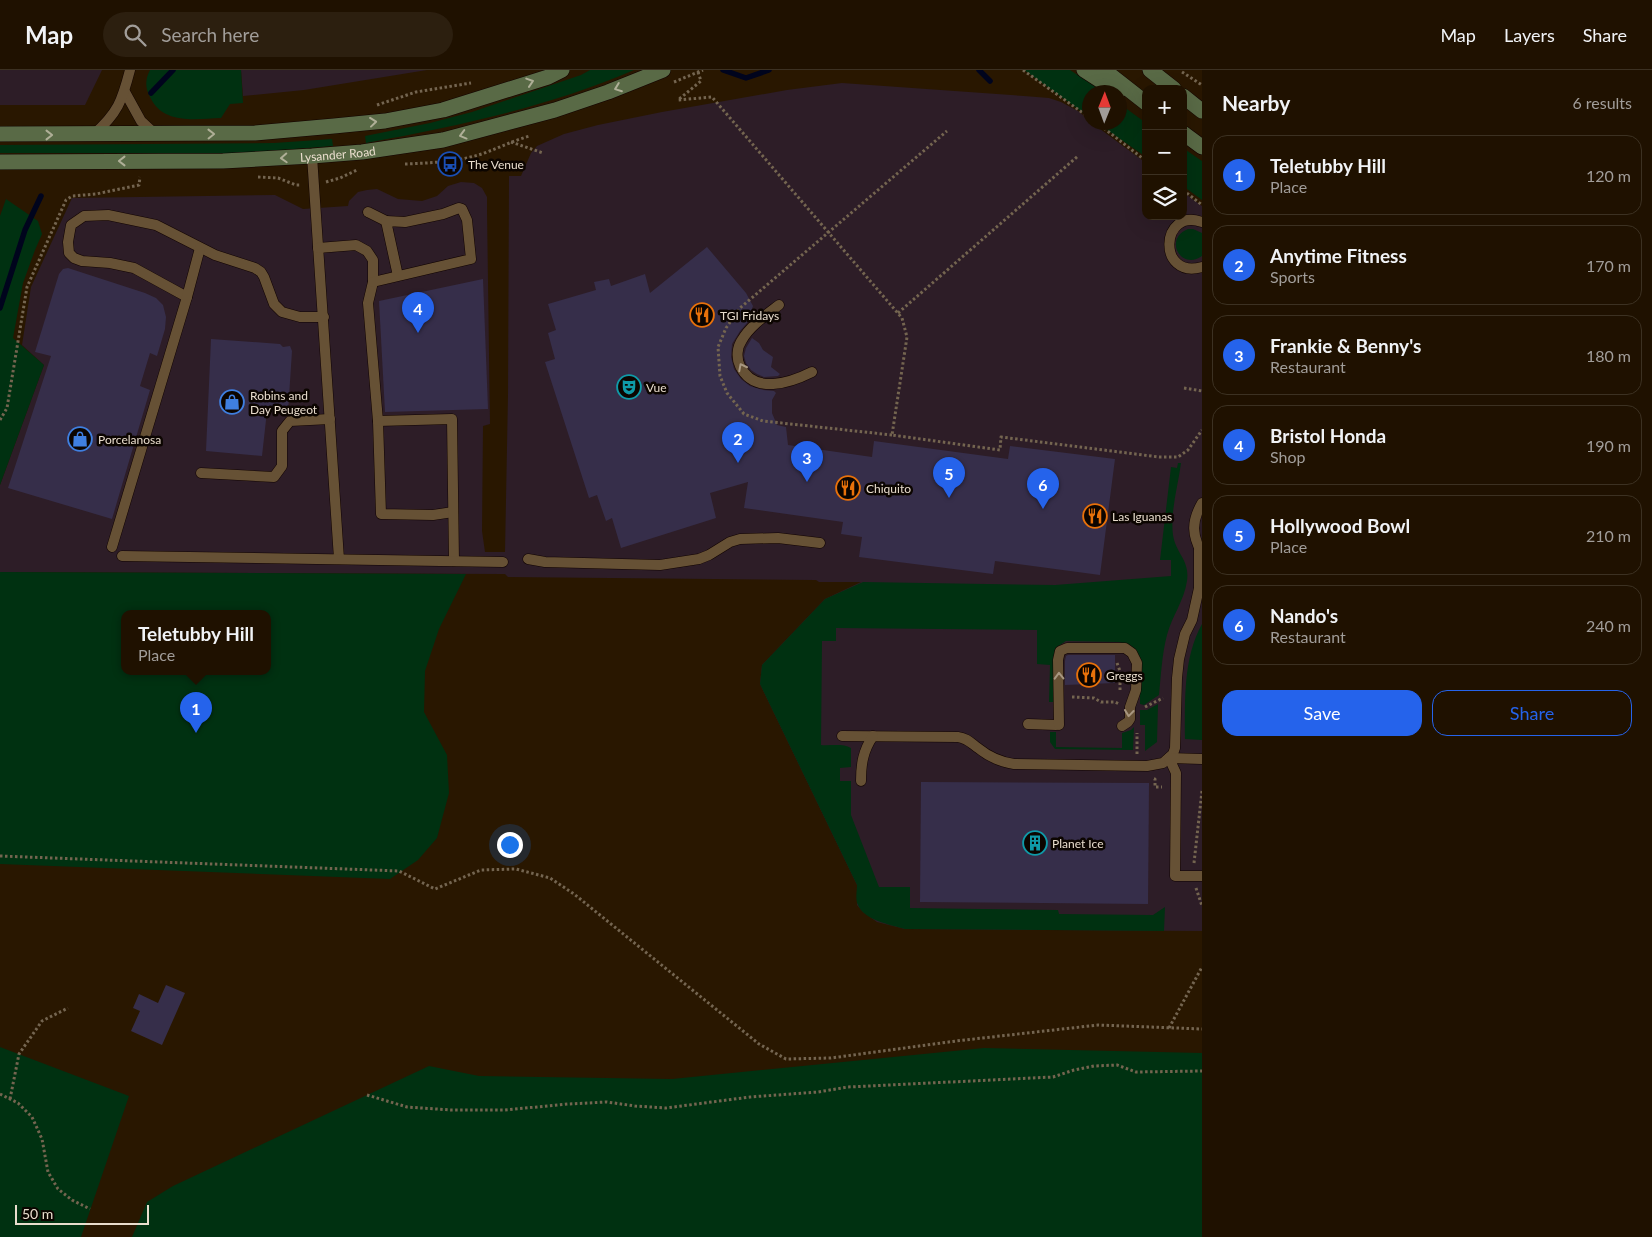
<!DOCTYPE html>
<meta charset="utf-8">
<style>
:root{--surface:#1f1100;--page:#2c1f0f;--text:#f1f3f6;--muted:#a19d99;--line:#3c3122;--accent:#2563eb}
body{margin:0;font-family:Lato,sans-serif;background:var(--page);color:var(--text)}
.controls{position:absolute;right:15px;top:15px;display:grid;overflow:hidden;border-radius:10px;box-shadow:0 5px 20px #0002}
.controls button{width:45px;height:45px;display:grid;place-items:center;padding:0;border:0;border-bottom:1px solid var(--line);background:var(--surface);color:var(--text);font:25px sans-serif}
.compass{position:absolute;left:1082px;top:15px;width:45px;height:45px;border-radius:50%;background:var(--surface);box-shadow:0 5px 20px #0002;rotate:1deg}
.scale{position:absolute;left:15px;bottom:12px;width:134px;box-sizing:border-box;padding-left:5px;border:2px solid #e9ddcd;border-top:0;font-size:14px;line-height:18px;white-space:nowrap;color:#e9ddcd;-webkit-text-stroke:4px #0c0500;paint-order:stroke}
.you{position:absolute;left:509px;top:774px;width:18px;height:18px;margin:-12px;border:4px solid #fff;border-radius:50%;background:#1a73e8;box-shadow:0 0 0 8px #1a73e833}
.badge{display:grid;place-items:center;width:32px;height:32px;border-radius:50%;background:var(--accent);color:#fff;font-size:16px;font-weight:700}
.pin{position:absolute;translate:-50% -41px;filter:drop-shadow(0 1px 2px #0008)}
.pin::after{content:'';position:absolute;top:26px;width:18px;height:15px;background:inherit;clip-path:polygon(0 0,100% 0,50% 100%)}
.popup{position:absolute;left:121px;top:540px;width:150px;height:65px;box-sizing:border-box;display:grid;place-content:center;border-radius:10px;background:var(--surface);filter:drop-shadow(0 1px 4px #0005);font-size:16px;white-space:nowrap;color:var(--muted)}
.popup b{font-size:19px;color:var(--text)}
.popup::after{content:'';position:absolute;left:50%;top:100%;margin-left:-10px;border:10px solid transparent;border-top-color:var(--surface)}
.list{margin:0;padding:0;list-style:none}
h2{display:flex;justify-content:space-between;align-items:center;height:65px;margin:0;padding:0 20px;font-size:21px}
h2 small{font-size:16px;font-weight:400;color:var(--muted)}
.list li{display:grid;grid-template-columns:32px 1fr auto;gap:15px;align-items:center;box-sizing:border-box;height:80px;margin:0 10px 10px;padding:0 10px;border:1px solid var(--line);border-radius:15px}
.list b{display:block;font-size:19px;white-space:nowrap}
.list p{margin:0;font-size:16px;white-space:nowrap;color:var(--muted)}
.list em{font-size:16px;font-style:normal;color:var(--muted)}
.actions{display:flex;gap:10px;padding:15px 20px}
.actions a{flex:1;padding:11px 0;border:1px solid var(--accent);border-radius:15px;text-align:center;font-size:18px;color:var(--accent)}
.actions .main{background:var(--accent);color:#fff}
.icon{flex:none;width:28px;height:28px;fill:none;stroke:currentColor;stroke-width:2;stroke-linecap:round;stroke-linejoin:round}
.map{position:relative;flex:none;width:1202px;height:1167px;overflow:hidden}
header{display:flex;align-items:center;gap:30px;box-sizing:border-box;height:70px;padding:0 25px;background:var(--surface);border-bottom:1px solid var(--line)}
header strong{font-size:24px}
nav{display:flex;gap:28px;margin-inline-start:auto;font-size:18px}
.search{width:350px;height:45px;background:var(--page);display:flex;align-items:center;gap:12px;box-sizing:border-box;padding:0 18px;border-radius:28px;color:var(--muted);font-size:19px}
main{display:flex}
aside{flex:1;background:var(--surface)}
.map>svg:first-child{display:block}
.commercial{fill:#2d1d27}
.green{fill:#003111;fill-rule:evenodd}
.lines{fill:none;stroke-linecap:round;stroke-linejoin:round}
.stream{stroke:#00041d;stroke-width:5.5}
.building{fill:#362e4a}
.lane-casing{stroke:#110300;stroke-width:11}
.secondary-casing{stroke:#110300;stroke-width:16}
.path{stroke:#746550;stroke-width:3;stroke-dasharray:2.5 2.5;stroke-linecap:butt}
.lane{stroke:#665135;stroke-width:10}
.secondary{stroke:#596a46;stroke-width:15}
.oneway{stroke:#afaf97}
.oneway2{stroke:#a89781}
.labels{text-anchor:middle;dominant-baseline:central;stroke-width:5;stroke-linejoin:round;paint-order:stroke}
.street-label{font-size:12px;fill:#e9ddcd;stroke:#0c0500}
.poi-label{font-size:12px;fill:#e9ddcd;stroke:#0c0500;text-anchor:start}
</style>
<header>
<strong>Map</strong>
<div class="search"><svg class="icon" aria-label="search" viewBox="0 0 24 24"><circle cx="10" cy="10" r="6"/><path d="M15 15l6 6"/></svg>Search here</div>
<nav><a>Map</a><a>Layers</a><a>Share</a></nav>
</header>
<main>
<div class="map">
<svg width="1202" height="1167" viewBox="0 0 1202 1167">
<rect width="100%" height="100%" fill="#291700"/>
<g class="commercial">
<polygon points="0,0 102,0 85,35 0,35"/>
<polygon points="241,0 427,0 304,20 243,26"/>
<polygon points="842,13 1024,26 1049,28 1061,32 1078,41 1089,50 1090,52 1092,53 1146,93 1146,146 1183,146 1183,122 1202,136 1202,861 905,859 877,852 863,842 857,835 857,815 760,614 762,595 825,529 861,512 819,512 816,510 508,507 505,504 0,502 0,415 44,295 22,275 31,217 72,128 275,125 303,139 348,136 349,131 358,122 367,120 377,119 398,129 422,131 437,126 448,116 461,112 474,113 482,118 487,127 487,140 490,354 483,356 482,461 485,482 505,482 508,325 509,106 521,106 531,83 537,76 564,64 598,55 662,42 787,20"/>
</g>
<g class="green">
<path d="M150,0H241L243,33L230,34L221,48C195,49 163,55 150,27C145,18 145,9 150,0Z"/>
<path d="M590,0H634C548,37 458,56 366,73L365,66L430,53L472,42L581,5Z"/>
<polygon points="1024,0 1070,0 1103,22 1090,22 1089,47"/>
<polygon points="1120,34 1146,53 1146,87 1097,53 1120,52"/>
<polygon points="332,69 333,76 241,83 0,83 0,75 274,73"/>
<polygon points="1183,78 1202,91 1202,130 1183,116"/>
<polygon points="6,129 38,151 42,164 35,180 23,213 13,268 44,295 0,415 0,146"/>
<path d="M1188,159H1193L1202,163V186C1181,201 1163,169 1188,159Z"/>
<path d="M1178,393H1181C1178,416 1170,442 1173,465C1176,484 1190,490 1187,511C1184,531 1172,546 1167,565C1162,584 1161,605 1159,625L1144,635L1140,634V588L1137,582L1131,576L1119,572L1066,571L1057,577L1054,589V632H1049L1050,595L1037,594V560L836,558V571H822L821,675C830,676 843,673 851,678V697L840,698V711H851V745L879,817H910V838L1058,840L1059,844L1153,845L1165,837L1164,861L905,859C891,855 864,850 858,835C855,830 857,820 857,815L760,614L762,595L825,529L863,512L1055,515L1171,506V490H1160L1171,397L1177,398Z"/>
<path d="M0,502L466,504L439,559L425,601L424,642L447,685L449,723L437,768L418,790L390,809L0,794ZM125,544H267V602H125Z"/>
<path d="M1202,554V670L1185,669C1185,631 1183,588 1202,554Z"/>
<polygon points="1158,634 1157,672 1145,681 1145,655 1140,655 1140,640 1147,640"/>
<polygon points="1134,657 1133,680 1055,679 1050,672 1050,662 1056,662 1056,677 1122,678 1122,663 1131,660"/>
<polygon points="0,977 129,1026 81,1167 0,1167"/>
<polygon points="984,978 1202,983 1202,1167 132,1167 147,1132 173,1116 429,996 479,1006 672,1009"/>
</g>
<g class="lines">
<g class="stream">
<polyline points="723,0 746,8 769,0"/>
<polyline points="979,0 990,11"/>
<polyline points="151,23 173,0"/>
<polyline points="0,238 25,160 41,126"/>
</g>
</g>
<g class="building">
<polygon points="707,177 746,223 753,236 747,253 740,261 732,274 731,287 734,299 741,309 750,316 763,320 774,321 776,323 772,330 772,343 777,355 786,357 788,375 872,387 874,371 1008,389 1010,376 1115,389 1100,505 995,491 993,504 859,487 862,467 841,464 843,452 744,438 748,412 710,423 716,448 621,478 612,448 606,451 597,425 589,428 545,292 555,289 548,263 556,260 548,234 596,220 594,212 609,209 611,216 645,204 650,223"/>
<polygon points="68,198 145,223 156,228 163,235 166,247 165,259 157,286 150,283 140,316 150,320 112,449 8,418 51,286 35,282 59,204 63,199"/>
<polygon points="483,209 488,339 385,342 379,231"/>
<polygon points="752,268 759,273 763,280 773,287 771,297 780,304 778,306 764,307 757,304 751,300 746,293 744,286 746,278"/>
<polygon points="211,269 280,274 283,277 290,276 292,281 288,342 267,341 262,386 206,381"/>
<polygon points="1068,585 1115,585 1115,613 1065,615 1065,591 1066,586"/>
<polygon points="921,712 1149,713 1148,834 920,832"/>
<polygon points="166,915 185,923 162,975 131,961 140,941 133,938 139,924 158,933"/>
</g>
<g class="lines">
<g class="lane-casing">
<g id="lane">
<polyline points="125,22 141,51 155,64"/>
<path d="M93,65C118,43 122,31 130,0"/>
<polyline points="312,86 339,489"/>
<polyline points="368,142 386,151"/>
<path d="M1202,152C1160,137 1157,210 1202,197"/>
<polyline points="318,178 356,175 367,181 373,190 373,212 368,233 378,351 381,444 433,445 453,442"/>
<polyline points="373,212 471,189 467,150 462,139 459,138 443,144 405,152 386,151 398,206"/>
<polyline points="187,227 134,198 110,193 82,191 74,188 69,183 68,172 71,155 84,146 108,145 156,155 215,185 255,198 261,202 264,207 274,234 282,242 300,247 324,247"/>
<path d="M779,235C766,245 750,256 742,270C737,277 736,288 740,296C754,325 790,313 812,302"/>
<polyline points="378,351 452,349 454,491"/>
<polyline points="201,403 274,407 282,396 282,361 290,351 330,349"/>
<polyline points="112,477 187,227 200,178"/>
<path d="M1202,484C1192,465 1191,452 1202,433"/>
<polyline points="122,486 503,492"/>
<polyline points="528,489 545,492 660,495 699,489 709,485 730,472 740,469 778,468 820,473"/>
<polyline points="1028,654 1056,655"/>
<polyline points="1059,655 1058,590 1060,581 1067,578 1125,578 1132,583 1137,593 1136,620 1130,637 1130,649 1128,652 1122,656"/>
<path d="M842,666L958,667C967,668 971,673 978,678C989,687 1001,692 1014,694L1147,696L1163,693L1173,684L1175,678L1177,608L1179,589L1185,564L1192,550L1199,518V480"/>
<polyline points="1202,689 1169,688 1176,703 1175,806 1202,806"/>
<path d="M861,711C861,694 863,681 873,666"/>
</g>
</g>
<g class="secondary-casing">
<g id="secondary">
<polyline points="1084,0 1118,22"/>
<polyline points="1104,0 1146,33"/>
<polyline points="1150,0 1174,19"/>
<polyline points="1183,26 1202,41"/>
<polyline points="1183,63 1202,77"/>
<polyline points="0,64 255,63 334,56 385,51 443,40 548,7 562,0"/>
<path id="s1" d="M0,92L223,91L312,86L362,82L443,70L555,40L608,22L663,0"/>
</g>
</g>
<g class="path">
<polyline points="1023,0 1090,48"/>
<polyline points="698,2 701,11 678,30 712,27 902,248 907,267 892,365 1000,380 1001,367 1159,387 1178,387 1188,380 1202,360"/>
<polyline points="1182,2 1202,15"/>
<polyline points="674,12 703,0"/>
<polyline points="377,35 416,22 471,13"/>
<polyline points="1096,52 1146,91"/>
<polyline points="511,72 543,83"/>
<path d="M405,94C429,93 452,92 475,86C493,81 511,71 530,66"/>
<polyline points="258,107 278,108 296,115 300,115"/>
<polyline points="326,112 340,108 357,100"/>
<polyline points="1183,120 1202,135"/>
<polyline points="898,243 1078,86"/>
<polyline points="1184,318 1202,321"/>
<polyline points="0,350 7,338 27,217 66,130 72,126 96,124 139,115 140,107"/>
<polyline points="892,365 763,351 744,344 727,323 720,306 718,277 726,258 740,238 947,61"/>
<polyline points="1117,593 1120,601 1120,621"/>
<polyline points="1072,627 1094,628 1101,632 1115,632 1119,634"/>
<polyline points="1145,637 1163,628"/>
<polyline points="1137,684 1137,663"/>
<polyline points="1154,709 1155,709 1155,717 1162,717"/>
<polyline points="0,786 399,801 435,819 481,800 516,799 550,808 574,824 759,974 786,989 831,988 956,971 1098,955 1202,959"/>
<polyline points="1194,793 1202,721"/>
<polyline points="1196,818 1202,836"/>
<polyline points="1169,958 1202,897"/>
<polyline points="0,1024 18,1033 32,1047 42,1069 48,1102 58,1119 72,1130 90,1139"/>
<polyline points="367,1025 407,1037 451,1040 505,1040 568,1034 607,1032 635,1036 666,1038 750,1027 818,1022 848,1017 1053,1007 1074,1000 1094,996 1117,995 1136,1002 1202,1001"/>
<polyline points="10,1029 19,984 42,951 68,938"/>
</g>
<use href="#lane" class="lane"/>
<use href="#secondary" class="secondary"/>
</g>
<defs><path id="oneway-chevron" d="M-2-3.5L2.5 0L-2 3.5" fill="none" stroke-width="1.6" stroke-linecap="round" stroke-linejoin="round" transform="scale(1.25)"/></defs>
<g class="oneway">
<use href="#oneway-chevron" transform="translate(530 12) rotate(-18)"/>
<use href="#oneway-chevron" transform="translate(618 18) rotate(159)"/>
<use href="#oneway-chevron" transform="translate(373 52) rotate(-6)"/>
<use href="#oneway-chevron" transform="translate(211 64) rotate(-1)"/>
<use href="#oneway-chevron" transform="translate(49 65)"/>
<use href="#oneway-chevron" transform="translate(463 65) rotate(165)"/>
<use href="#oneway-chevron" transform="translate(284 88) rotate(177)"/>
<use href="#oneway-chevron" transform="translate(122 91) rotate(180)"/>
</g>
<g class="oneway2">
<use href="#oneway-chevron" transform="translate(742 297) rotate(-117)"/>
<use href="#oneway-chevron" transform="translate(1059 606) rotate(-91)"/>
<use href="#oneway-chevron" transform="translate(1129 643) rotate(96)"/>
</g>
<defs>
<g id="bus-ring" transform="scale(1.25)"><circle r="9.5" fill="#0c0500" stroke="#1a4fb4" stroke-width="1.5"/><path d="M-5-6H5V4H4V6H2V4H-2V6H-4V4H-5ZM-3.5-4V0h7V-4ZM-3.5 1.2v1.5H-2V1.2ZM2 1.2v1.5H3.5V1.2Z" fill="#1a4fb4"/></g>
<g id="restaurant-ring" transform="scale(1.25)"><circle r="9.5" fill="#0c0500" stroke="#e8710a" stroke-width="1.5"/><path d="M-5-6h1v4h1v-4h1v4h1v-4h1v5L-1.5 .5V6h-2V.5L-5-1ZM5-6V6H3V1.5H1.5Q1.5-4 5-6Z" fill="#e8710a"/></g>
<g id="theatre-ring" transform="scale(1.25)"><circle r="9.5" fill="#0c0500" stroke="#0f9aa8" stroke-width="1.5"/><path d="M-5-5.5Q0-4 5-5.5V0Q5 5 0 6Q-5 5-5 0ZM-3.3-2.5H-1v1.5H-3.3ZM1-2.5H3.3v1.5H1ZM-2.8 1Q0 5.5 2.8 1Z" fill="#0f9aa8"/></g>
<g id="shop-ring" transform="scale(1.25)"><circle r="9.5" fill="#0c0500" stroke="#3f7fe0" stroke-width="1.5"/><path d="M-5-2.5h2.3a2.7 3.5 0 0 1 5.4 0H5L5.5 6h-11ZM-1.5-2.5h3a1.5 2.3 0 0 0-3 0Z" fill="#3f7fe0"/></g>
<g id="building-ring" transform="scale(1.25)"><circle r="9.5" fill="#0c0500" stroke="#0f9aa8" stroke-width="1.5"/><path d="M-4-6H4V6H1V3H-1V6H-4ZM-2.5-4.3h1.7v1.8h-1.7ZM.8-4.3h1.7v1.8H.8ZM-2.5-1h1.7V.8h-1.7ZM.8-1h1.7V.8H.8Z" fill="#0f9aa8"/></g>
</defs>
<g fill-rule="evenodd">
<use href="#bus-ring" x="450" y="94"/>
<use href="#restaurant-ring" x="702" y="245"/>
<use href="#theatre-ring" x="629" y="317"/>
<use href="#shop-ring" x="232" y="332"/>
<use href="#shop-ring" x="80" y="369"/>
<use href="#restaurant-ring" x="848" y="418"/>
<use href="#restaurant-ring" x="1095" y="446"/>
<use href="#restaurant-ring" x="1089" y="605"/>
<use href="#building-ring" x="1035" y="773"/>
</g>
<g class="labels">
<g class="street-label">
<text stroke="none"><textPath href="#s1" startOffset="338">Lysander Road</textPath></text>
</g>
<g class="poi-label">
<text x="468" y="94">The Venue</text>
<text x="720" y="245">TGI Fridays</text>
<text x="646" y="317">Vue</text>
<text x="250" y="325">Robins and<tspan x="250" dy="14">Day Peugeot</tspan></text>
<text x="98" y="369">Porcelanosa</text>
<text x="866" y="418">Chiquito</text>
<text x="1112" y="446">Las Iguanas</text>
<text x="1106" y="605">Greggs</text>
<text x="1052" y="773">Planet Ice</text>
</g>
</g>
</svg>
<div class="controls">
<button>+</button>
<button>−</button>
<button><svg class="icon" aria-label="layers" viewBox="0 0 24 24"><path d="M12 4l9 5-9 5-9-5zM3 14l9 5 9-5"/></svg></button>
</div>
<svg class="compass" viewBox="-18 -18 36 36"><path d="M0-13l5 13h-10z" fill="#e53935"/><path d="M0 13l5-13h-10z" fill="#a19d99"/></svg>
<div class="scale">50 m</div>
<div class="you"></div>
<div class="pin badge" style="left:196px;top:663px">1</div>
<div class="popup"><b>Teletubby Hill</b>Place</div>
<div class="pin badge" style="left:738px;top:393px">2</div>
<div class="pin badge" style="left:807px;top:412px">3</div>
<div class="pin badge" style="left:418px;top:263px">4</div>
<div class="pin badge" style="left:949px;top:428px">5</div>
<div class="pin badge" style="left:1043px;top:439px">6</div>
</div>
<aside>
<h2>Nearby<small>6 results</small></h2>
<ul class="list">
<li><span class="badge">1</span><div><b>Teletubby Hill</b><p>Place</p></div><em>120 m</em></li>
<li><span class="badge">2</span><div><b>Anytime Fitness</b><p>Sports</p></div><em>170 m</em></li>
<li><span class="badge">3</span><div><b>Frankie &amp; Benny's</b><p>Restaurant</p></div><em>180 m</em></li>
<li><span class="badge">4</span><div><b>Bristol Honda</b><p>Shop</p></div><em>190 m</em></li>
<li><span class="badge">5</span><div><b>Hollywood Bowl</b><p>Place</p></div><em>210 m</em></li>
<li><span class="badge">6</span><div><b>Nando's</b><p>Restaurant</p></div><em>240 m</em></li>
</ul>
<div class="actions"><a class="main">Save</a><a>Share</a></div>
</aside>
</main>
